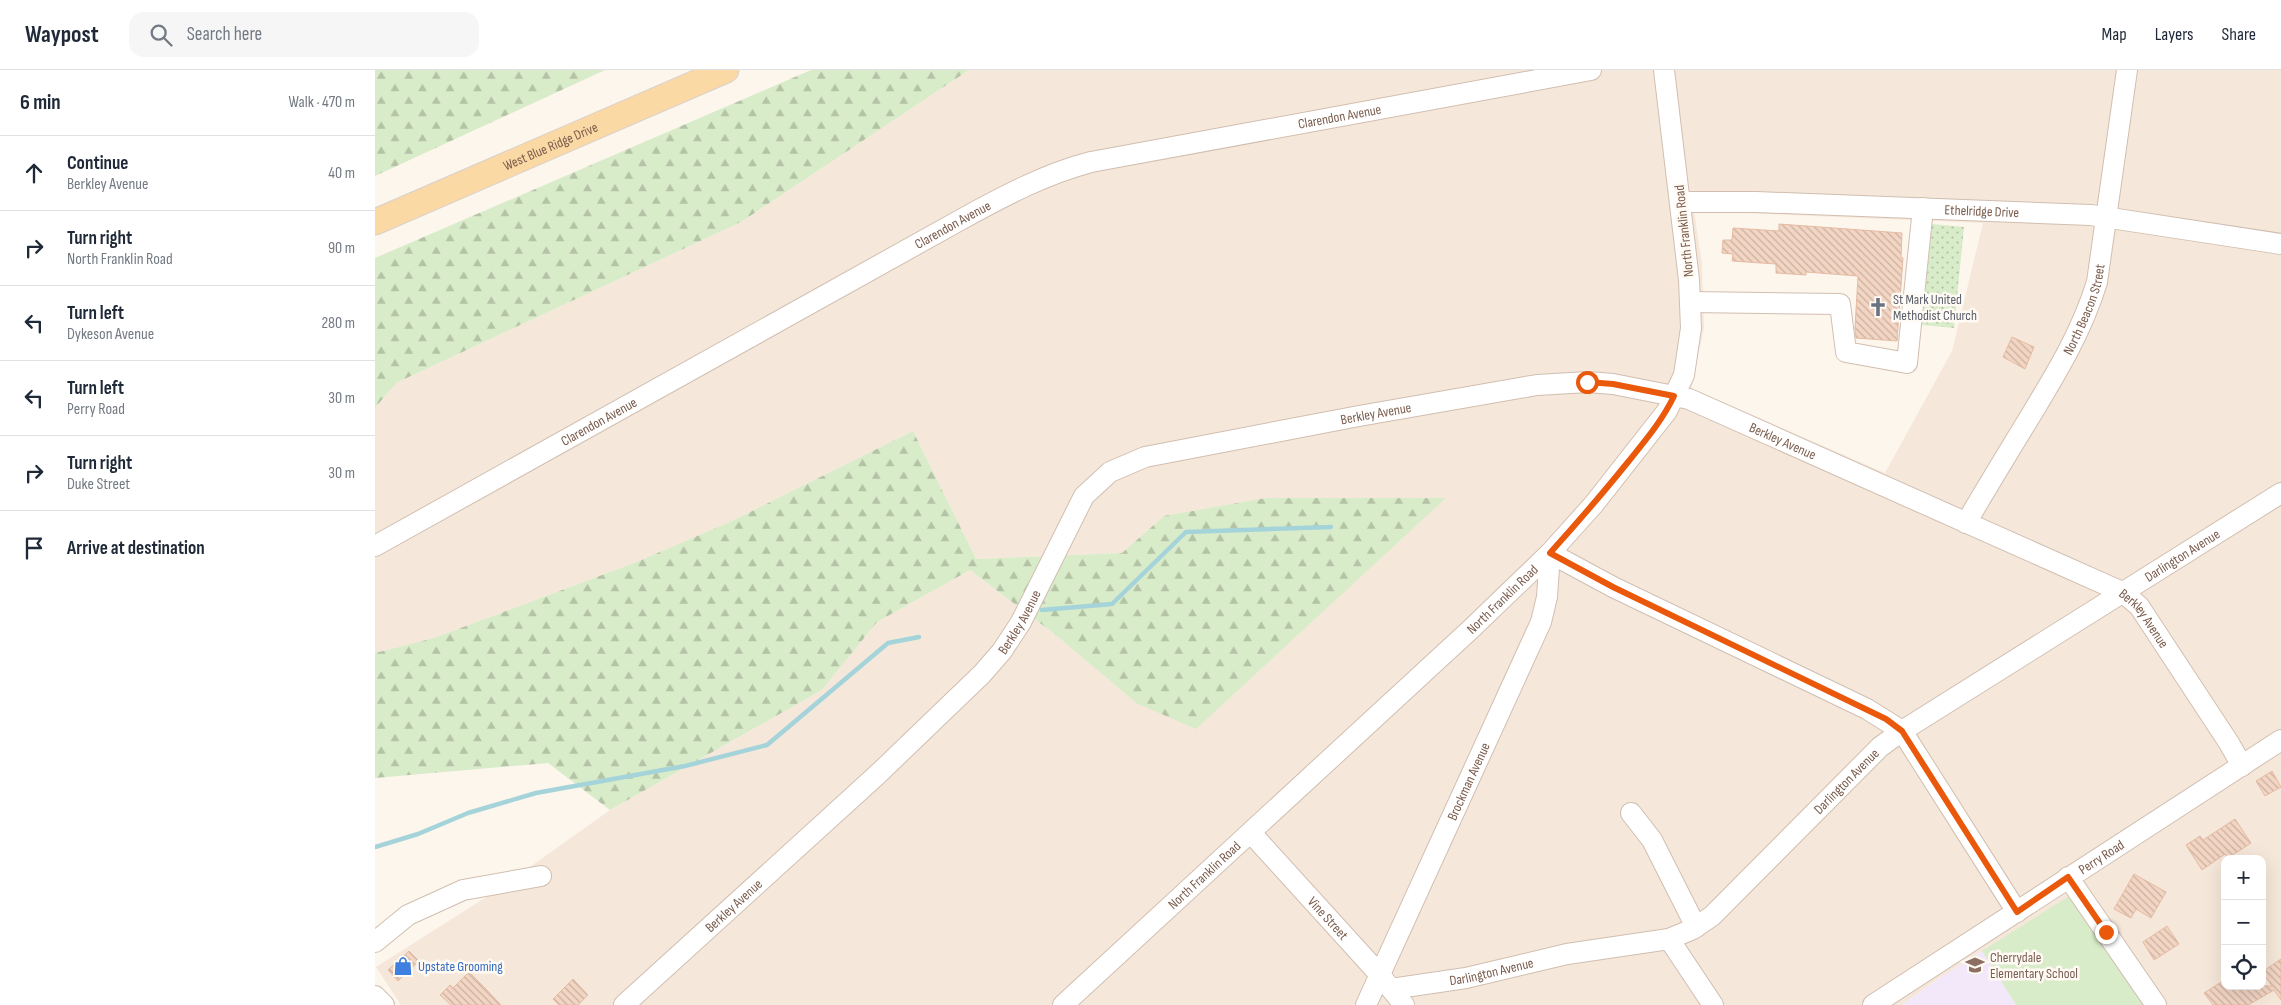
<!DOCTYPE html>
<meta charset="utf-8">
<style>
:root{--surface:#fff;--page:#f6f6f7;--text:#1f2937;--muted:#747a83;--line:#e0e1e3}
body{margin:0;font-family:"Sofia Sans Condensed",sans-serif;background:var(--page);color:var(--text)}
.controls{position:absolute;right:15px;bottom:15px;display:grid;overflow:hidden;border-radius:10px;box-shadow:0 5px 20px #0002}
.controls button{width:45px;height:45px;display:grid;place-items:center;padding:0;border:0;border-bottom:1px solid var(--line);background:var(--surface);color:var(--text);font:25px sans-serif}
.stop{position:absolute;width:15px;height:15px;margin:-11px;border:4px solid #ea580c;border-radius:50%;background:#fff}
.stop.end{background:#ea580c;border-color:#fff;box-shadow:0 1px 5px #0008}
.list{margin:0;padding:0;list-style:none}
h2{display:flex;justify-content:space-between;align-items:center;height:65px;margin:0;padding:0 20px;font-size:21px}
h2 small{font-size:16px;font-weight:400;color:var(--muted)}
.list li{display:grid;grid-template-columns:32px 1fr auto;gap:15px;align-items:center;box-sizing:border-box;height:75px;padding:0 20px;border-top:1px solid var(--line)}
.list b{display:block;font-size:19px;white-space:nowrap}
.list p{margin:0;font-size:16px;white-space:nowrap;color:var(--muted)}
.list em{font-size:16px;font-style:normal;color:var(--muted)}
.icon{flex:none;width:28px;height:28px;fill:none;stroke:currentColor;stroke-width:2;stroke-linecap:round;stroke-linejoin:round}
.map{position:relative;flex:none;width:1906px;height:935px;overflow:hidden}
header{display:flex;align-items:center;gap:30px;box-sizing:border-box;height:70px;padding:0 25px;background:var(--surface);border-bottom:1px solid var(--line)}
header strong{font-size:24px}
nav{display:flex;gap:28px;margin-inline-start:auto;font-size:18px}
.search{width:350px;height:45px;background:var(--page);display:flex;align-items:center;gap:12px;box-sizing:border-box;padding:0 18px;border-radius:15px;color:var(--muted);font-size:19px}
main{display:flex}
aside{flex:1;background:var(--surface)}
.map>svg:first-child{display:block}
.residential{fill:#f5e8da;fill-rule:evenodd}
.education{fill:#f3e8fa}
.green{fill:#d8ecc9}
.forest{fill:url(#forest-firs)}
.garden{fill:url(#garden-dots)}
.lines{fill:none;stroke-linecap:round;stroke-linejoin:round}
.stream{stroke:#a5d3da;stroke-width:4.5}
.building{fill:url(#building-back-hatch);stroke:#e6bba3}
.minor-casing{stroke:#d1beb0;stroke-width:22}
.major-casing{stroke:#dad1cd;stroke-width:27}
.minor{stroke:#fff;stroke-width:20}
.major{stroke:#fbd9a5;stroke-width:25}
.route{stroke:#ea580c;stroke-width:6}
.labels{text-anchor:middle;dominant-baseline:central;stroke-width:5;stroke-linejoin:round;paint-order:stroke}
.street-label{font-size:14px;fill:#7a5c4d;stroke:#fffaf3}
.worship-label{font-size:14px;fill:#5b616d;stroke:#fffaf3;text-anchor:start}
.education-label{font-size:14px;fill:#785e54;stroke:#fffaf3;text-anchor:start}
.shop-label{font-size:14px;fill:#366cbe;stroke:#fffaf3;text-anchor:start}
</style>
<header>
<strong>Waypost</strong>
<div class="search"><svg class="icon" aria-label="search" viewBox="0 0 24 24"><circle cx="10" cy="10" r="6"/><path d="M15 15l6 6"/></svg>Search here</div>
<nav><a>Map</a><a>Layers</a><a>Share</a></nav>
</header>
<main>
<aside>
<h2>6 min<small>Walk · 470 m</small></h2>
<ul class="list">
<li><svg class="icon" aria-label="ahead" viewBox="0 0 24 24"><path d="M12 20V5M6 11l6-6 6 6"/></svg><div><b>Continue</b><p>Berkley Avenue</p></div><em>40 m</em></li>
<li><svg class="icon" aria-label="right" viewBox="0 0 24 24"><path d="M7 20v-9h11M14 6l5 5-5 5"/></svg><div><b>Turn right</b><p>North Franklin Road</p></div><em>90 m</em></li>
<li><svg class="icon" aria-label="left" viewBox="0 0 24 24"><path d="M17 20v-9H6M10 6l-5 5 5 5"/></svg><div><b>Turn left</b><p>Dykeson Avenue</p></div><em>280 m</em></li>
<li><svg class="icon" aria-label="left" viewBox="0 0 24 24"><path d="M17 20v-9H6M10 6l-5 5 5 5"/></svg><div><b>Turn left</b><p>Perry Road</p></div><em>30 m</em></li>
<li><svg class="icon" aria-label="right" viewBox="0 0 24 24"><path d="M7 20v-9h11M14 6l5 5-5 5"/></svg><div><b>Turn right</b><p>Duke Street</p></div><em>30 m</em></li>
<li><svg class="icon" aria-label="arrive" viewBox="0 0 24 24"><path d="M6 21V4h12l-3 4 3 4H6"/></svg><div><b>Arrive at destination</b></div></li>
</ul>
</aside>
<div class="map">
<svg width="1906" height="935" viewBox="0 0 1906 935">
<defs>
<pattern id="forest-firs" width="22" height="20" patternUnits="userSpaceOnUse" patternTransform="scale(1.25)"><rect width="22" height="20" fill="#d8ecc9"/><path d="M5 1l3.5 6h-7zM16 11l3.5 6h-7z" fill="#b4c2a5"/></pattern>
<pattern id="garden-dots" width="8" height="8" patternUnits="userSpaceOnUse" patternTransform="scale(1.25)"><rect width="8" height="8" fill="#d8ecc9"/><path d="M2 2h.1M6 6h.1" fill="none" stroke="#b4c2a5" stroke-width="1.8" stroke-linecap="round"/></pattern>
<pattern id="building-back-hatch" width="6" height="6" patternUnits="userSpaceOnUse" patternTransform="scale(1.25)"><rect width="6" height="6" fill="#f3d5c3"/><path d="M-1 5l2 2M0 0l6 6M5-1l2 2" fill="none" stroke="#cab0a1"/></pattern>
</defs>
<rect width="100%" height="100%" fill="#fdf6ec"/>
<path class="residential" d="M594,0H1906V935H1769L1699,824L1563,909L1527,935H26L1,897L124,819L235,740L447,620L502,552L595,500L682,566L761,633L789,446L747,483L601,489L538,361L357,451L259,493L59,568L0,583V338L21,313L366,152ZM1319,141L1608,153L1577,281L1510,403L1316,318L1329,258L1327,194ZM1850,789H1887V916H1850Z"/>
<polygon class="education" points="1607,881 1641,935 1527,935 1563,909"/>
<polygon class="green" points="1699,823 1769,935 1641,935 1607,881"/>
<g class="forest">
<polygon points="0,0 230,0 0,106"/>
<polygon points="436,0 594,0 366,152 21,313 0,338 0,188"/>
<polygon points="538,361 601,489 747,483 789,446 891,428 1071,428 821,659 761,633 682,566 595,500 502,552 447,620 235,740 173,693 0,708 0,583 59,568 259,493 357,451"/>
</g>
<polygon class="garden" points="1557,154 1589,157 1579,258 1547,255"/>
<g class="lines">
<g class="stream">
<polyline points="667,540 737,534 811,462 956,457"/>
<polyline points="0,777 43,764 93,743 161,723 310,696 392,675 513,573 544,567"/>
</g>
</g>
<g class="building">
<polygon points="1404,154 1527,163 1526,187 1528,188 1522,271 1481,268 1480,258 1483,206 1431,202 1431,205 1401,203 1401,194 1357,191 1358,184 1347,183 1348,170 1357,170 1358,158 1404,161"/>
<polygon points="1637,267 1659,277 1650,299 1628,287"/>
<polygon points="1897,701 1906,717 1890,726 1881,711"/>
<polygon points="1860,749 1876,773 1853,788 1850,784 1827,800 1811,775 1825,766 1828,770"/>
<polygon points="1759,804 1791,822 1776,848 1761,839 1756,848 1739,839"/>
<polygon points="1792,856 1804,874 1779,890 1768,872"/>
<polygon points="34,881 44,891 23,911 13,900"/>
<polygon points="1906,889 1906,930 1899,920 1873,935 1838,935 1829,923 1846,912 1849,916 1897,916 1887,902"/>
<polygon points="94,902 110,918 126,935 76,935 65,925 75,915 78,918"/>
<polygon points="198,909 213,925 203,935 184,935 178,929"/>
</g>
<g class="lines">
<g class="minor-casing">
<g id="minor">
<path id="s1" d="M1306,132H1381L1716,145L1906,174"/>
<polyline points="1315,232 1465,234 1471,282 1532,293 1548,138"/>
<path id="s2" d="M1591,453C1612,417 1634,381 1656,345C1682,302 1707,261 1722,212L1752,0"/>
<path id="s3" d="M0,476L587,149C629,126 670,104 716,92L1216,0"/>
<polyline points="1256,743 1277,770 1321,857"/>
<path id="s4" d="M876,763L1005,905L1029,935"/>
<polyline points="1693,807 1781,935"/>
<polyline points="1294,869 1338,935"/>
<polyline points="0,872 33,845 88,820 166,806"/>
<path id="s5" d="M1016,919L1091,908L1192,884L1294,869L1318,859L1337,846L1505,677L1527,661L1906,423"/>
<polyline points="0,926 9,935"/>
<path id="s6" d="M249,935L503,704L607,604L627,581L646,552L709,426L735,402L770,387L984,346L1162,315L1213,312L1238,314L1314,329L1747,522L1764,536L1854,673L1867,696"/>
<path id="s7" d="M688,935L1096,559L1175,483L1219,434L1292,341L1309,305L1316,258L1314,210L1289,0"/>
<path id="s8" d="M991,935L1166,552L1172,527L1175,483L1238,517L1492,639L1527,661L1642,842"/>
<path id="s9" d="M1498,935L1906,670"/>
</g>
</g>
<g class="major-casing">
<g id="major">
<path id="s10" d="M0,152L351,0"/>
</g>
</g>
<use href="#minor" class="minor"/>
<use href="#major" class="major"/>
</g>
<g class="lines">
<path class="route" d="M1212,312L1238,314L1299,326C1287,351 1270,371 1253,392C1228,423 1202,453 1175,483L1238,517L1511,649L1527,661L1642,842L1693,807L1731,862"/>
</g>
<defs>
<g id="church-bare" transform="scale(1.5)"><path d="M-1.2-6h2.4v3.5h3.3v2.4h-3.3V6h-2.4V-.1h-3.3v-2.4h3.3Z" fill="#6b7280" stroke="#fffaf3" stroke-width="2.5" paint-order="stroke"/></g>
<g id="school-bare" transform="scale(1.5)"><path d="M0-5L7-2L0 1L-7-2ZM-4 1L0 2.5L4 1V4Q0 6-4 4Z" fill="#8d6e63" stroke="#fffaf3" stroke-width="2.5" paint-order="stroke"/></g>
<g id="shop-bare" transform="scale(1.5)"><path d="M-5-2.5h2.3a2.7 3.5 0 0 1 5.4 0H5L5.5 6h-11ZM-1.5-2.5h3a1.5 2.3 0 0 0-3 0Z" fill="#3f7fe0" stroke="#fffaf3" stroke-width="2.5" paint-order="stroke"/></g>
</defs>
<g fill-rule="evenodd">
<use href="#church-bare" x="1503" y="237"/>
<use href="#school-bare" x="1600" y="895"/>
<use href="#shop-bare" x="28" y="896"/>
</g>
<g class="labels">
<g class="street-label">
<text stroke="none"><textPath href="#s3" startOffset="1066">Clarendon Avenue</textPath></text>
<text stroke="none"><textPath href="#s10" startOffset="191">West Blue Ridge Drive</textPath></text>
<text stroke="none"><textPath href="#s1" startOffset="301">Ethelridge Drive</textPath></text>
<text stroke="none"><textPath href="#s3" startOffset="661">Clarendon Avenue</textPath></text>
<text transform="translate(1309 161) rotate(-96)">North Franklin Road</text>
<text stroke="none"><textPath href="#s2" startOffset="245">North Beacon Street</textPath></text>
<text stroke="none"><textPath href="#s6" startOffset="1002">Berkley Avenue</textPath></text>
<text stroke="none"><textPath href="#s3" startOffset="256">Clarendon Avenue</textPath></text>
<text stroke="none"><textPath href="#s6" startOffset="1422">Berkley Avenue</textPath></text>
<text stroke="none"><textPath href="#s5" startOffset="928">Darlington Avenue</textPath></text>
<text stroke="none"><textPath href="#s7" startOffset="598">North Franklin Road</textPath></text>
<text stroke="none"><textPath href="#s6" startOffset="1828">Berkley Avenue</textPath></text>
<text stroke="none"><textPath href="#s6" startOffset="552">Berkley Avenue</textPath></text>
<text stroke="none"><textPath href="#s5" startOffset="522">Darlington Avenue</textPath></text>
<text stroke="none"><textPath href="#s8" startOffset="246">Brockman Avenue</textPath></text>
<text stroke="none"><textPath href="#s9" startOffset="272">Perry Road</textPath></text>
<text stroke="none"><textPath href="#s7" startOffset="192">North Franklin Road</textPath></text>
<text stroke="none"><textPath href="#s6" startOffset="148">Berkley Avenue</textPath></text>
<text stroke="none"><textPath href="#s4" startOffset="115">Vine Street</textPath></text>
<text stroke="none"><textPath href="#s5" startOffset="102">Darlington Avenue</textPath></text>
</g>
<g class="worship-label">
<text x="1518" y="229">St Mark United<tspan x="1518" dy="16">Methodist Church</tspan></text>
</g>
<g class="education-label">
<text x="1615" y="887">Cherrydale<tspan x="1615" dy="16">Elementary School</tspan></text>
</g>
<g class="shop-label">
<text x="43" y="896">Upstate Grooming</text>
</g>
</g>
</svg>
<div class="controls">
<button>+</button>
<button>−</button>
<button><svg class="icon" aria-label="locate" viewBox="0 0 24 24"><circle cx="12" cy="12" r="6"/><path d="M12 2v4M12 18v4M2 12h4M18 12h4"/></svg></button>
</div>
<div class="stop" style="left:1212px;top:312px"></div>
<div class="stop end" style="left:1731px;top:862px"></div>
</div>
</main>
